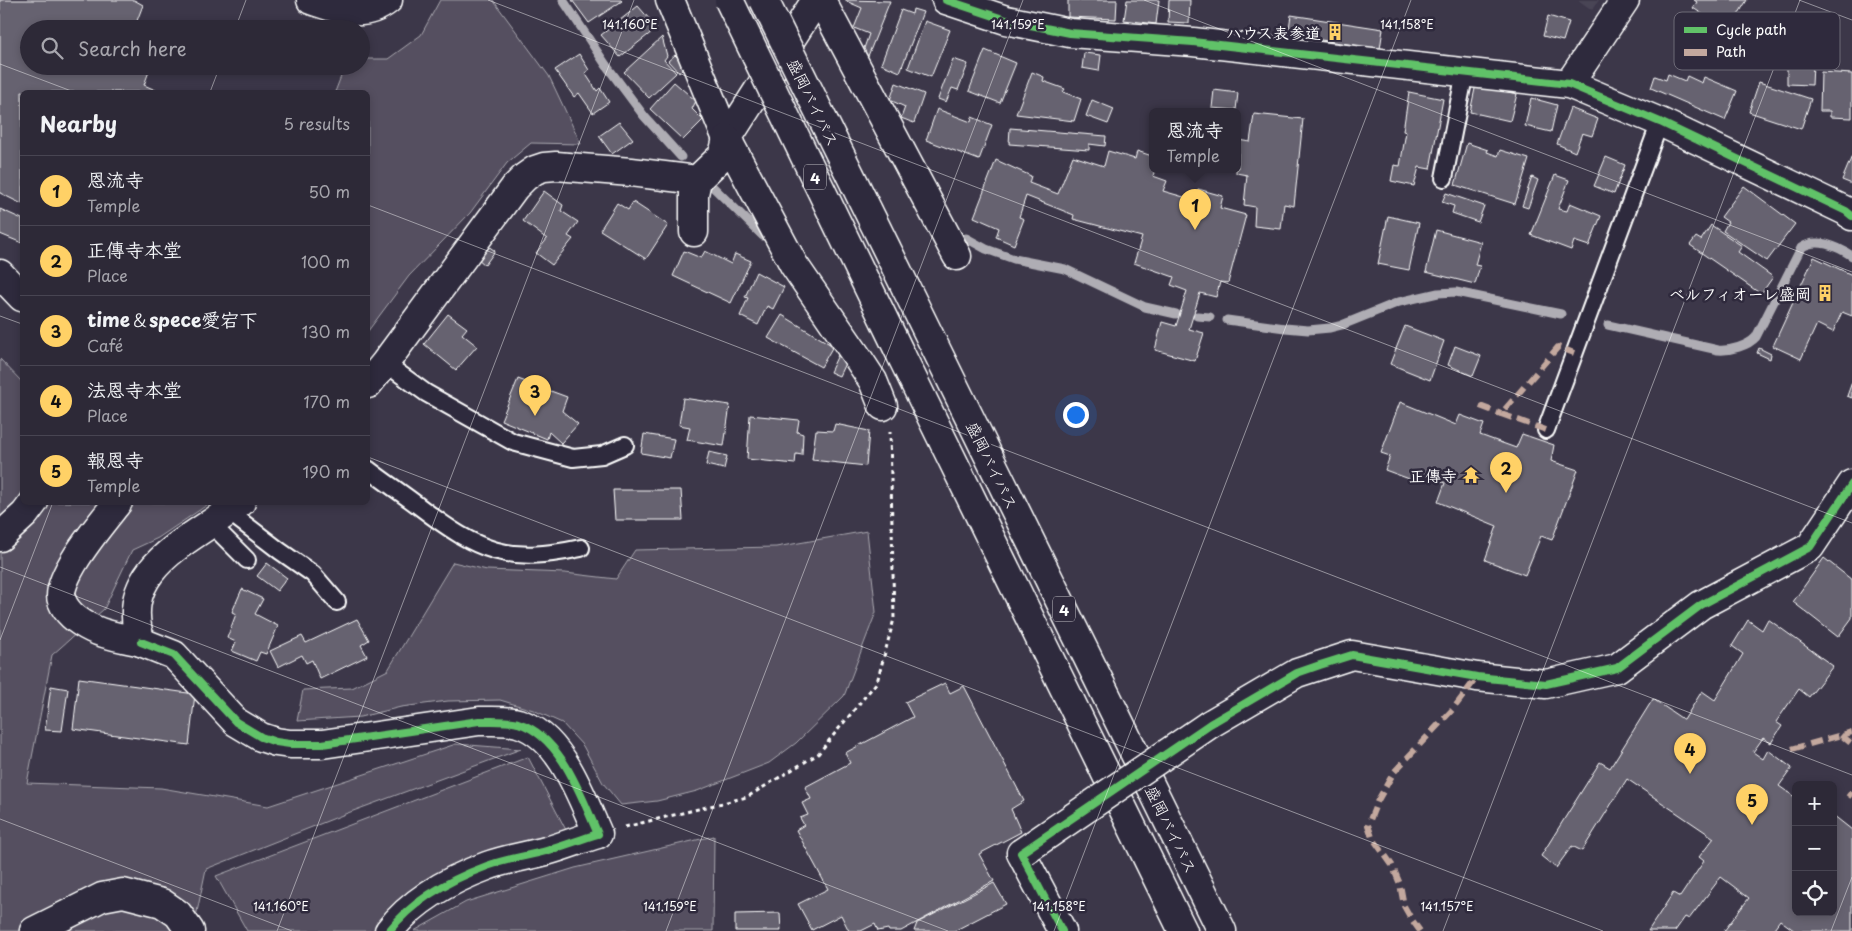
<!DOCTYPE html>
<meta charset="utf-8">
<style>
:root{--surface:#2d2937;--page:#35313f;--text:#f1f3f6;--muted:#a7a6ad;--line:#484552;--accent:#ffd166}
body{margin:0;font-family:"Playpen Sans","Klee One",sans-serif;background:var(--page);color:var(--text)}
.controls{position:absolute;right:15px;bottom:15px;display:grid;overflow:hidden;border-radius:8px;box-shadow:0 2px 8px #0003}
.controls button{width:45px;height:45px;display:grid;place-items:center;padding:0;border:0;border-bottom:1px solid var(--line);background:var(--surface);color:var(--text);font:25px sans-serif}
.you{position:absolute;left:1075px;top:414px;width:18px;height:18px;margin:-12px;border:4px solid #fff;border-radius:50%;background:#1a73e8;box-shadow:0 0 0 8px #1a73e833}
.badge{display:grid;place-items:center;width:32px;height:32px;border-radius:50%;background:var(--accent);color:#111;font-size:16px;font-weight:700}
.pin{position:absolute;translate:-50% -41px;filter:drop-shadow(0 1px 2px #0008)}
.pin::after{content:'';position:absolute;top:26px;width:18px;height:15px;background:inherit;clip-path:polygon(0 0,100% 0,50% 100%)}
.popup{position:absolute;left:1149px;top:108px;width:92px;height:65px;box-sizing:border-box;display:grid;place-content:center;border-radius:8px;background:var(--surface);filter:drop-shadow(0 1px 4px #0005);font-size:16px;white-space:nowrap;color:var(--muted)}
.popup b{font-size:19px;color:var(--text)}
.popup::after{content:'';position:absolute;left:50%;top:100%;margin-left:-10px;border:10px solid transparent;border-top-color:var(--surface)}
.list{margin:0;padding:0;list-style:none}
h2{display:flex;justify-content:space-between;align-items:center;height:65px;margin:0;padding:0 20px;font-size:21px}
h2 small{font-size:16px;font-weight:400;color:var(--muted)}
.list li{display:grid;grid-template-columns:32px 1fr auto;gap:15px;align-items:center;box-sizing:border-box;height:70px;padding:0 20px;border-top:1px solid var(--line)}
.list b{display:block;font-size:19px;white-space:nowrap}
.list p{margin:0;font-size:16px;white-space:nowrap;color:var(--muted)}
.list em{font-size:16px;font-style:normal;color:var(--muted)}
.icon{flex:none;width:28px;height:28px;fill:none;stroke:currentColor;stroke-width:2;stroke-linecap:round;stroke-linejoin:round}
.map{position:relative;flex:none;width:1852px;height:931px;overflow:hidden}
.search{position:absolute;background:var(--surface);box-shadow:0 2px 8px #0003;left:20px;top:20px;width:350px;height:55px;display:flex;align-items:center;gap:12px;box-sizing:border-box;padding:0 18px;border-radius:28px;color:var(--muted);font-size:19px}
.panel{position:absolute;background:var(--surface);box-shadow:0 2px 8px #0003;left:20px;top:90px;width:350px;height:415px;border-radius:8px}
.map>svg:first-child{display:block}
.built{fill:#494455}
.green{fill:#555060;stroke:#aaa8b0}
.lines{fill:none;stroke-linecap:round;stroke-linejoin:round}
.stream{stroke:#afadb4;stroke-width:9}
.building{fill:#666270;stroke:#fff}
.service-casing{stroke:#fff;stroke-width:20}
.minor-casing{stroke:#fff;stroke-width:31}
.trunk-casing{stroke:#fff;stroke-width:31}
.path{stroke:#fff;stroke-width:3;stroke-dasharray:4 4;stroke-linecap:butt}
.service{stroke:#2f2a3d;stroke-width:16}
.minor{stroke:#2f2a3d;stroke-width:28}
.trunk{stroke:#2f2a3d;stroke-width:28}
.minor-bridge-casing{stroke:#fff;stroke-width:31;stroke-linecap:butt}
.trunk-bridge-casing{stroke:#fff;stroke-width:31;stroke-linecap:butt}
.minor-bridge{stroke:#2f2a3d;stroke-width:28}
.trunk-bridge{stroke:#2f2a3d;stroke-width:28}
.quiet{stroke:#c3a89e;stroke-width:6;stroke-dasharray:12 6;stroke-linecap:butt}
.cycleway-casing{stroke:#2f2a3d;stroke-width:11}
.cycleway{stroke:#61c268;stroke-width:8}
.ticks{fill:none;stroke:#fff;stroke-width:1;stroke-opacity:0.45}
.labels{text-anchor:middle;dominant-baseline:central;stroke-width:5;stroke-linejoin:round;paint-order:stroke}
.shield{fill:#2f2a3d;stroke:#c1bfc5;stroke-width:1}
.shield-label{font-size:15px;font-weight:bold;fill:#fff}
.poi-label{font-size:16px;font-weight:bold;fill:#fff;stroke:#2f2a3d;text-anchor:end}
.street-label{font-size:16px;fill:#fff;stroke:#2f2a3d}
.key{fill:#2f2a3d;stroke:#6d6a77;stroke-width:1}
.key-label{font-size:14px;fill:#fff}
.ticks-label{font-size:12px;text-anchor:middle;fill:#fff;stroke:#2f2a3d;stroke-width:5;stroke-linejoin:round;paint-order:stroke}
</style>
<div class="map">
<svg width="1852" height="931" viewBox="0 0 1852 931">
<rect width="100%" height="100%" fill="#3c3749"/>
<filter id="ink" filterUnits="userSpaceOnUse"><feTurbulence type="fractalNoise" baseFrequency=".02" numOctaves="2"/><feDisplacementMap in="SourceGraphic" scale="10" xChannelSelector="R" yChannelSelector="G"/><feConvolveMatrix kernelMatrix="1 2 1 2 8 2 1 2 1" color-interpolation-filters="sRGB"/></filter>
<g filter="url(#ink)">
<polygon class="built" points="1578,0 1599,0 1592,10"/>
<g class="green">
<polygon points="440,0 493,0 549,76 581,144 531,143 507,163 470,213 409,276 368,331 368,92 335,92 345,66 361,66 361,59 388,59 421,35"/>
<polygon points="0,359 22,382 22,502 210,503 158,538 132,550 104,609 52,655 27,783 161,788 268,806 456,744 521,749 345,814 206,869 193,931 0,931"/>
<polygon points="867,531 876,612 844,696 796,743 769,763 697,791 657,801 621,805 603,783 583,746 562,723 533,710 500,700 448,701 401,707 360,717 297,721 303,690 352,688 388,670 453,562 487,570 565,573 616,579 635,550 776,547"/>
<polygon points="528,757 566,830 468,859 406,894 377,931 247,931 216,876"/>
<polygon points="714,836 713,931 414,931 466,902 575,868"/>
</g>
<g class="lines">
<g class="stream">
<polyline points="563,0 606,65 644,116 681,157"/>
<polyline points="713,187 763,236"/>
<polyline points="966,238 986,249 1014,259 1065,269 1145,307 1176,314"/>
<polyline points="1197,316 1210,317"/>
<polyline points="1227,320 1285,328 1308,330 1330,328 1342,325 1399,302 1438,293 1456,292 1561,314"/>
<path d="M1608,325L1718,350C1730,351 1748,346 1756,337L1801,248C1816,237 1837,246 1852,256"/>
</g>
</g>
<g class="building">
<polygon points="0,0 134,0 143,5 135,26 141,29 29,29 29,66 151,66 144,85 160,92 22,92 22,204 0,193"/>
<polygon points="572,0 621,0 622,1 589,23"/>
<polygon points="846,0 890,1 868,56 862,54 869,34 854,28 862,8 846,1"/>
<polygon points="1068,0 1117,0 1116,19 1068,17"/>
<polygon points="1127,0 1159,0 1156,24 1124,20"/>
<polygon points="1169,0 1190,0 1189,23 1168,22"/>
<polygon points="1694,0 1747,0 1733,23 1721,16 1718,24 1693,8 1697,2"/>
<polygon points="638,6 657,28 620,57 601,35"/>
<polygon points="913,9 923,12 900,72 881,64 901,10 912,14"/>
<polygon points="1291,15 1383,29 1380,49 1288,35"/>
<polygon points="1548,16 1569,22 1563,41 1543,36"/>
<polygon points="925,21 950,30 931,77 908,68"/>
<polygon points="662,37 667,56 664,60 676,73 649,98 624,72"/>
<polygon points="985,50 1016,63 1000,103 969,91"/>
<polygon points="1084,53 1101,55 1099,71 1082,68"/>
<polygon points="579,54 589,70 585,73 597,91 600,88 609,102 593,113 579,93 574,97 555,70"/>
<polygon points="675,55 686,66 679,73 668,61"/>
<polygon points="953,59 968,64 958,90 952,88 946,102 938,99"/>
<polygon points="1787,63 1813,64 1812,85 1787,84"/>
<polygon points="1032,72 1044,77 1043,81 1065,89 1063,92 1081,99 1074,121 1016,114"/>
<polygon points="1821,72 1852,74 1852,118 1830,117 1830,111 1820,111"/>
<polygon points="1668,74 1685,81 1687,76 1702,83 1704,77 1737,91 1725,120 1651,88 1655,76 1666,80"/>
<polygon points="674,82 696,101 692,109 703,120 683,140 650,109"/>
<polygon points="1759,82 1811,99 1801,129 1749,112"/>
<polygon points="896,83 924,94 914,123 901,118 905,107 890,100"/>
<polygon points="1476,84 1517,94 1510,121 1470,112"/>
<polygon points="1214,90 1238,93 1236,110 1212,108"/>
<polygon points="1409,92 1443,99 1430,169 1419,167 1414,186 1391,181 1394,165 1400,166 1406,132 1403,131"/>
<polygon points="1531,98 1557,105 1551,132 1525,126"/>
<polygon points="1092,100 1114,109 1108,124 1086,116"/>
<polygon points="1570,108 1598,119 1592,136 1582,133 1575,152 1557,144"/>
<polygon points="937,109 971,122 972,117 992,125 979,160 926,140"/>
<polygon points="1254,114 1303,119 1294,206 1284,204 1281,229 1254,226 1255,207 1244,205 1247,175 1236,173 1236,169 1238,169 1238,140 1250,142"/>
<polygon points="619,122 633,139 612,154 599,136"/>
<polygon points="1010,128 1106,136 1105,146 1089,144 1089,150 1009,144"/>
<polygon points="1467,143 1488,150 1487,152 1498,156 1500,150 1529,159 1515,204 1455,185"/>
<polygon points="1108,151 1135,159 1137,151 1152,156 1152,169 1155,169 1153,176 1167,181 1163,191 1194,200 1198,189 1223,196 1220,208 1246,215 1228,283 1220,282 1216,297 1200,293 1189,329 1204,333 1195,361 1155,350 1162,322 1176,326 1187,291 1171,285 1174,277 1134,263 1142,237 1073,219 1074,215 1026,196 1019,217 1024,219 1014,245 996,237 999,228 974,217 996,160 1031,176 1029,183 1058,194 1073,156 1104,166"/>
<polygon points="1852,156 1852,184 1842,180"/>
<polygon points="1606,157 1625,165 1614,194 1594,186"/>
<polygon points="1555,175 1569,180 1558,209 1567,211 1570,203 1601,216 1589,246 1574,241 1571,250 1531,235"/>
<polygon points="1532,177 1538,180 1528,208 1522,206"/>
<polygon points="1744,186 1795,224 1767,261 1723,231 1728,222 1721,217"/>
<polygon points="544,191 563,205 561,211 578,222 568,236 573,239 552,265 536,253 547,239 523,221"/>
<polygon points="1446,193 1484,206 1478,222 1452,213 1454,206 1442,202"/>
<polygon points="633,202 668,225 646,259 600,230 617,203 628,210"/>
<polygon points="0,209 22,219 22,243 0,234"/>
<polygon points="1388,216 1419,223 1409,270 1378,264"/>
<polygon points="1711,225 1742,246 1738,252 1773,277 1761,294 1690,245 1696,237 1701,240"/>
<polygon points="1436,230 1481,242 1475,265 1480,266 1475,284 1426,272"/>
<polygon points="487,245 495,251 485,265 477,258"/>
<polygon points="684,251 701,258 705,251 731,264 735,254 751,261 731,303 673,276"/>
<polygon points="1814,257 1852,275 1852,316 1842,312 1833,332 1817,324 1801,359 1773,346"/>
<polygon points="756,272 784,287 773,309 767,306 758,325 740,316 748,298 745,297"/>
<polygon points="448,314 467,328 462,334 477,346 456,370 424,344"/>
<polygon points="782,315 833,346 821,367 768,338"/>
<polygon points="1405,326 1444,341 1430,380 1390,364"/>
<polygon points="1455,346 1481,356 1473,376 1448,365"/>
<polygon points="1759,348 1771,354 1770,359 1757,353"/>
<polygon points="838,355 847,359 839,376 830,372"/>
<polygon points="518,379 567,397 562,411 578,424 561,443 549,432 547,439 501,420"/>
<polygon points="1852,382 1852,398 1847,396"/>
<polygon points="683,398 730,405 724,446 687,440 690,427 679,425"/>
<polygon points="1400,402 1456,425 1460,415 1484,424 1480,435 1516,448 1522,434 1554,445 1551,461 1578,470 1552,540 1541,536 1525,575 1485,560 1497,526 1438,502 1445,483 1415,472 1412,480 1385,470 1390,456 1381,453"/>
<polygon points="750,415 799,420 797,432 803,434 802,455 796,454 795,464 747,459"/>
<polygon points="835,424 869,431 866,466 812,460 816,430 833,431"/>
<polygon points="644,434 674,439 670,458 641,453"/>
<polygon points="709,452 727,456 724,469 706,465"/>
<polygon points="613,490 681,490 683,520 615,520"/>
<polygon points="1824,558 1852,580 1852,618 1838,637 1793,602"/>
<polygon points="267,563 287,578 277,591 257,576"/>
<polygon points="242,589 263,599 255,614 278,626 266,654 260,652 256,661 232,651 236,642 227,638 236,614 232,612"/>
<polygon points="357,619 369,640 361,645 367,656 320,679 312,660 306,663 302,655 278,667 270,651 302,636 306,643"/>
<polygon points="1768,619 1833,666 1809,697 1799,689 1776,722 1782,726 1771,743 1763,738 1753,752 1763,759 1768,750 1792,768 1779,786 1796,798 1796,912 1833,912 1833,815 1852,830 1852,931 1795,931 1780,920 1772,931 1724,931 1749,898 1721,877 1689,919 1685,917 1675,931 1648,931 1673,893 1680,897 1704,861 1699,857 1714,838 1627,779 1582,851 1572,846 1556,868 1541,856 1600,762 1610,768 1653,699 1684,720 1702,691 1715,700 1743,654 1732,646 1748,620 1762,630"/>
<polygon points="79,678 195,694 189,745 73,729"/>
<polygon points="945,683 950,693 964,686 1024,801 1011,809 1021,832 979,854 994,881 901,931 889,931 888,929 878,931 875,924 861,931 849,931 841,915 812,930 798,904 828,889 796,830 804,825 800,818 808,815 802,803 811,799 805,787 850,763 845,753 913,717 905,702"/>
<polygon points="51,686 68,689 62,731 45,730"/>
<polygon points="994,883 1006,904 954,931 914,931 917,923"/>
<polygon points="780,913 781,931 735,931 735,914"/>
</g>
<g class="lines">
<g class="service-casing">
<g id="service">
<polyline points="1444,178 1465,72"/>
<polyline points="385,363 426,393 513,442 573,458 602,455 625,445"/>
<polyline points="1546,430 1660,122"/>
<path d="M368,469C385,482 403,494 420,507C479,552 507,564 581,548"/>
<polyline points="229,512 280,551 313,574 337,602"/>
<polyline points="211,524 247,560"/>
</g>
</g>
<g class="minor-casing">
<g id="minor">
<path d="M311,0C338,9 363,20 388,0"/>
<polyline points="670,0 727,139 816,0"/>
<polyline points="821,0 957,256"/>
<polyline points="946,0 1006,20 1070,33 1193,42 1569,84 1660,122 1846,211 1852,216"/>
<polyline points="1569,84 1625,0"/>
<polyline points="727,139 794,265 856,355 873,381 883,406"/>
<polyline points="694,232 694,194 697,180"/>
<polyline points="0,274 22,297"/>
<polyline points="368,384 385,363 515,187 525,177 535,170 544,167 556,166 631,172 697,180 723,155 727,139"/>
<path d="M118,502C104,520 53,579 62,601C67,614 80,623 93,629C107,636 126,638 141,642C115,566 194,540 241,502"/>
<polyline points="0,537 25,514 34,502"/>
<path d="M141,642L174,655L236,722L261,737L276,742L290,744H322L479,721C492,721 506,720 518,723C561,736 581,796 598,834C581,839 564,846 546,851C527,856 506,859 487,866C449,880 414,899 389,931"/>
<polyline points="1210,724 1297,673 1352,655 1477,677 1546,684 1617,668 1701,605 1810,547 1852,484"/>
<polyline points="1021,853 1062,931"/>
<polyline points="34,931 102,897 123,893 162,903 178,914 190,931"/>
</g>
</g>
<g class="trunk-casing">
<g id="trunk">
<polyline points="906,288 1222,931"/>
<polyline points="901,355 1183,931"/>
</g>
</g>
<polyline class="path" points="625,827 747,797 818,754 877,682 894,619 890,432"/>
<use href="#service" class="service"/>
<use href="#minor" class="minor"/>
<use href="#trunk" class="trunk"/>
<g class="minor-bridge-casing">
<polyline id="minor-bridge" points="1021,853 1210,724"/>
</g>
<g class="trunk-bridge-casing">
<g id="trunk-bridge">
<polyline points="729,0 901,355"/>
<polyline points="764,0 906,288"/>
</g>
</g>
<use href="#minor-bridge" class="minor-bridge"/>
<use href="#trunk-bridge" class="trunk-bridge"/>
<g class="quiet">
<polyline points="1480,406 1501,414"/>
<polyline points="1546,430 1501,414 1558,347 1574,353"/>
<polyline points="1841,735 1852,744"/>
<polyline points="1792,749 1852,732"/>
<polyline points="1848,797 1852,792"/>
<polyline points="1420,931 1412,920 1404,906 1400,884 1392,865 1372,837 1368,825 1377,802 1394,772 1454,708 1477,677"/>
</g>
<g class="cycleway-casing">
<g id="cycleway">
<polyline points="946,0 1006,20 1070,33 1193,42 1569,84 1660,122 1846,211 1852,216"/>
<path d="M141,642L174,655L236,722L261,737L276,742L290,744H322L479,721C492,721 506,720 518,723C561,736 581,796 598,834C581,839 564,846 546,851C527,856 506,859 487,866C449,880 414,899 389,931"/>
<polyline points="1062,931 1021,853 1210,724 1297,673 1320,665 1352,655 1477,677 1546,684 1617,668 1701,605 1810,547 1852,484"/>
</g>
</g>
<use href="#cycleway" class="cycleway"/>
</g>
</g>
<path class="ticks" d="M488,0L1852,523M1144,0L1852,272M1799,0L1852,20M235,29L246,0M0,64L74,92M210,92L220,66M368,205L1852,775M0,316L22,324M368,457L1603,931M0,567L948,931M0,640L53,502M0,819L292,931M277,931L634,0M666,931L1023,0M1054,931L1411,0M1443,931L1800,0M1831,931L1852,877"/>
<defs>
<g id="building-bare" transform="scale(1.35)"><path d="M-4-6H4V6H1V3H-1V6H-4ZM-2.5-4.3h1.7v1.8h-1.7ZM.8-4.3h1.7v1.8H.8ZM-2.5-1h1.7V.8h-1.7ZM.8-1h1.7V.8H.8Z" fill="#ffd166" stroke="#2f2a3d" stroke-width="2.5" paint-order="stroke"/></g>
<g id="temple-bare" transform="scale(1.35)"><path d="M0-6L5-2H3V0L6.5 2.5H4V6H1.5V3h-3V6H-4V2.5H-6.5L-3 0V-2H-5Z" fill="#ffd166" stroke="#2f2a3d" stroke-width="2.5" paint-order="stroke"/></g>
</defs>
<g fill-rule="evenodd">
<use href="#building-bare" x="1335" y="32"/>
<use href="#building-bare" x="1825" y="293"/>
<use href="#temple-bare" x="1471" y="475"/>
</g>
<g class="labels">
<g class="shield">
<rect x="804" y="164.5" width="22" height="25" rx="4"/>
<rect x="1053" y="596.5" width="22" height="25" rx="4"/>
</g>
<g class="shield-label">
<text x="815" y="177">4</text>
<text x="1064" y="609">4</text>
</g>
<g class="poi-label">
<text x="1321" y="32">ハウス表参道</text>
<text x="1811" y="293">ベルフィオーレ盛岡</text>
<text x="1457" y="475">正傳寺</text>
</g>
<g class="street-label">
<text transform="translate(814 102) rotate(64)">盛岡バイパス</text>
<text transform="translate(993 465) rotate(64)">盛岡バイパス</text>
<text transform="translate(1172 829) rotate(64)">盛岡バイパス</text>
</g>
</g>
<rect x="1674" y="12" width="166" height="58" rx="8" class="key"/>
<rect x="1684" y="27" width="23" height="6" fill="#61c268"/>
<rect x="1684" y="49" width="23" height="7" fill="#c3a89e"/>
<g class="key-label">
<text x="1716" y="35">Cycle path</text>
<text x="1716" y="57">Path</text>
</g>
<g class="ticks-label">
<text x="630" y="29">141.160°E</text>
<text x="1407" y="29">141.158°E</text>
<text x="1018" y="29">141.159°E</text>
<text x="281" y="911">141.160°E</text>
<text x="670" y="911">141.159°E</text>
<text x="1059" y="911">141.158°E</text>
<text x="1447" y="911">141.157°E</text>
</g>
</svg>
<div class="controls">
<button>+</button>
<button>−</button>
<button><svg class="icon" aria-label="locate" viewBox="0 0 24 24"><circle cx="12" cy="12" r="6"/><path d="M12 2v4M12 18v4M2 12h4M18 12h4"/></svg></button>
</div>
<div class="you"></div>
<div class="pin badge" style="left:1195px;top:230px">1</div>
<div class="popup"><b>恩流寺</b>Temple</div>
<div class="pin badge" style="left:1506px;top:493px">2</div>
<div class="pin badge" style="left:535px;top:416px">3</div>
<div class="pin badge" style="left:1690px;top:774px">4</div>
<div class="pin badge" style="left:1752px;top:825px">5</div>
<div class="search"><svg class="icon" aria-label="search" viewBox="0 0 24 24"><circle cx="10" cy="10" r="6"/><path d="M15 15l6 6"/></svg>Search here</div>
<section class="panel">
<h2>Nearby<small>5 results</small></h2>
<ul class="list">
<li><span class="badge">1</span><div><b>恩流寺</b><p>Temple</p></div><em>50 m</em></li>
<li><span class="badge">2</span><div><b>正傳寺本堂</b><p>Place</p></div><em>100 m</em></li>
<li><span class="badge">3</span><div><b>time＆spece愛宕下</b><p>Café</p></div><em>130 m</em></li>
<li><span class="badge">4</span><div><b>法恩寺本堂</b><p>Place</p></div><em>170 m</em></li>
<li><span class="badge">5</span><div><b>報恩寺</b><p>Temple</p></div><em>190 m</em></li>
</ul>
</section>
</div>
